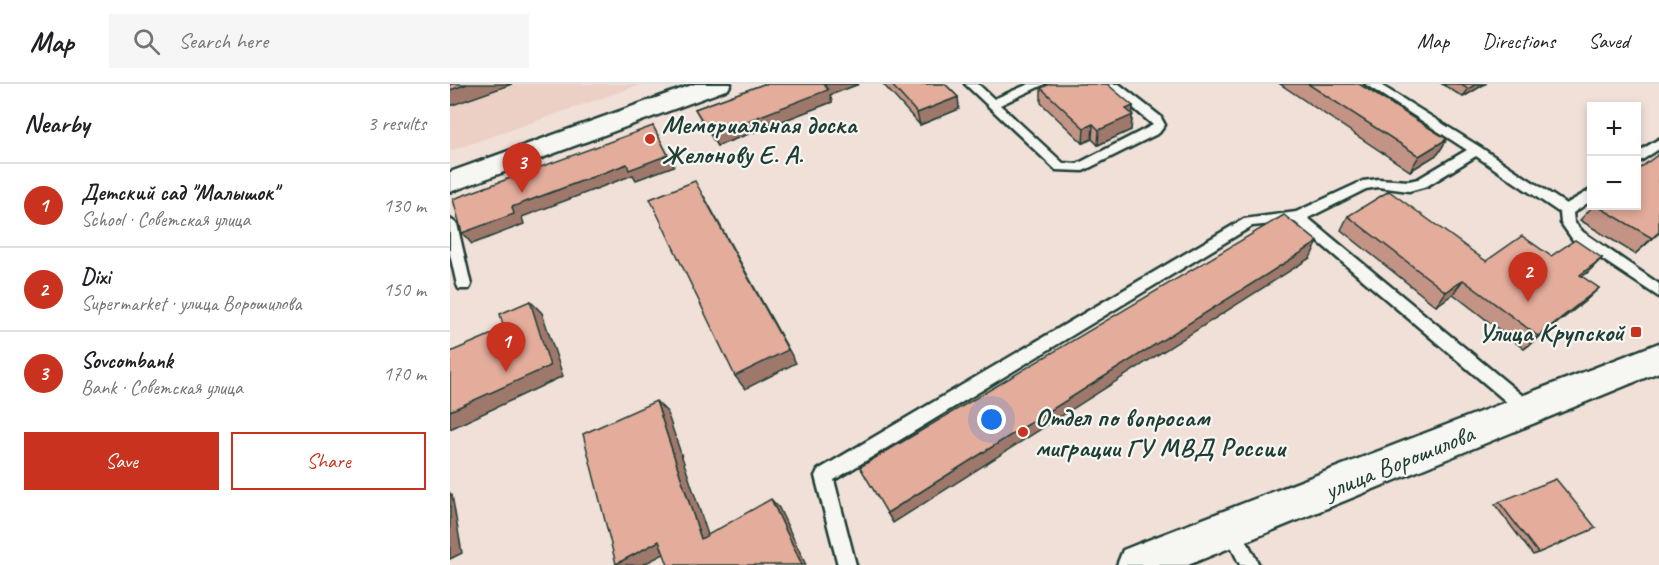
<!DOCTYPE html>
<meta charset="utf-8">
<style>
:root{--surface:#fff;--page:#f6f6f6;--text:#202124;--muted:#757577;--line:#e0e0e0;--accent:#c8321e}
body{margin:0;font-family:Caveat,sans-serif;background:var(--page);color:var(--text)}
.controls{position:absolute;right:18px;top:18px;display:grid;overflow:hidden;border-radius:0px;box-shadow:0 3px 9px #0003}
.controls button{width:54px;height:54px;display:grid;place-items:center;padding:0;border:0;border-bottom:2px solid var(--line);background:var(--surface);color:var(--text);font:30px sans-serif}
.you{position:absolute;left:542px;top:336px;width:21px;height:21px;margin:-15px;border:4px solid #fff;border-radius:50%;background:#1a73e8;box-shadow:0 0 0 9px #1a73e833}
.badge{display:grid;place-items:center;width:39px;height:39px;border-radius:50%;background:var(--accent);color:#fff;font-size:20px;font-weight:700}
.pin{position:absolute;translate:-50% -50px;filter:drop-shadow(0 2px 3px #0008)}
.pin::after{content:'';position:absolute;top:32px;width:21px;height:18px;background:inherit;clip-path:polygon(0 0,100% 0,50% 100%)}
.list{margin:0;padding:0;list-style:none}
h2{display:flex;justify-content:space-between;align-items:center;height:78px;margin:0;padding:0 24px;font-size:26px}
h2 small{font-size:20px;font-weight:400;color:var(--muted)}
.list li{display:grid;grid-template-columns:39px 1fr auto;gap:18px;align-items:center;box-sizing:border-box;height:84px;padding:0 24px;border-top:2px solid var(--line)}
.list b{display:block;font-size:22px;white-space:nowrap}
.list p{margin:0;font-size:20px;white-space:nowrap;color:var(--muted)}
.list em{font-size:20px;font-style:normal;color:var(--muted)}
.actions{display:flex;gap:12px;padding:18px 24px}
.actions a{flex:1;padding:14px 0;border:2px solid var(--accent);border-radius:0px;text-align:center;font-size:21px;color:var(--accent)}
.actions .main{background:var(--accent);color:#fff}
.icon{flex:none;width:33px;height:33px;fill:none;stroke:currentColor;stroke-width:2;stroke-linecap:round;stroke-linejoin:round}
.map{position:relative;flex:none;width:1209px;height:481px;overflow:hidden}
header{display:flex;align-items:center;gap:36px;box-sizing:border-box;height:84px;padding:0 30px;background:var(--surface);border-bottom:2px solid var(--line)}
header strong{font-size:28px}
nav{display:flex;gap:33px;margin-inline-start:auto;font-size:21px}
.search{width:420px;height:54px;background:var(--page);display:flex;align-items:center;gap:15px;box-sizing:border-box;padding:0 21px;border-radius:0px;color:var(--muted);font-size:22px}
main{display:flex}
aside{flex:1;background:var(--surface)}
.map>svg:first-child{display:block}
.built{fill:#ecd0c6}
.lines{fill:none;stroke-linecap:round;stroke-linejoin:round}
.lane-casing{stroke:#1f3d34;stroke-width:5}
.secondary-casing{stroke:#1f3d34;stroke-width:5}
.lane{fill:#f6f6f2;fill-rule:evenodd}
.secondary{fill:#f6f6f2;fill-rule:evenodd}
.wall{fill:#c39485;stroke:#1f3d34;stroke-width:1.5}
.shaded-wall{fill:#9f786c;stroke:#1f3d34;stroke-width:1.5}
.building{fill:#e3ac9b;stroke:#1f3d34;stroke-width:1.5}
.poi-dot{fill:#c8321e;stroke:#f6f6f2;stroke-width:2}
.labels{text-anchor:middle;dominant-baseline:central;stroke-width:4.5;stroke-linejoin:round;paint-order:stroke}
.poi-label{font-size:26px;font-weight:bold;fill:#1f3d34;stroke:#f6f6f2;text-anchor:start}
.street-label{font-size:26px;fill:#1f3d34;stroke:#f6f6f2}
</style>
<header>
<strong>Map</strong>
<div class="search"><svg class="icon" aria-label="search" viewBox="0 0 24 24"><circle cx="10" cy="10" r="6"/><path d="M15 15l6 6"/></svg>Search here</div>
<nav><a>Map</a><a>Directions</a><a>Saved</a></nav>
</header>
<main>
<aside>
<h2>Nearby<small>3 results</small></h2>
<ul class="list">
<li><span class="badge">1</span><div><b>Детский сад &quot;Малышок&quot;</b><p>School · Советская улица</p></div><em>130 m</em></li>
<li><span class="badge">2</span><div><b>Dixi</b><p>Supermarket · улица Ворошилова</p></div><em>150 m</em></li>
<li><span class="badge">3</span><div><b>Sovcombank</b><p>Bank · Советская улица</p></div><em>170 m</em></li>
</ul>
<div class="actions"><a class="main">Save</a><a>Share</a></div>
</aside>
<div class="map">
<svg width="1209" height="481" viewBox="0 0 1209 481">
<rect width="100%" height="100%" fill="#f0e0d8"/>
<filter id="ink" filterUnits="userSpaceOnUse"><feTurbulence type="fractalNoise" baseFrequency=".0167" numOctaves="2"/><feDisplacementMap in="SourceGraphic" scale="12" xChannelSelector="R" yChannelSelector="G"/><feConvolveMatrix kernelMatrix="1 2 1 2 8 2 1 2 1" color-interpolation-filters="sRGB"/></filter>
<g filter="url(#ink)">
<polygon class="built" points="0,0 192,0 0,67"/>
<g class="lines">
<g class="lane-casing">
<g id="lane">
<polygon points="515,0 528,0 544,15 579,0 595,0 550,21 613,79 627,80 703,41 656,0 669,0 710,32 715,41 709,49 633,87 606,86"/>
<polygon points="915,0 929,0 1030,63 1116,120 1142,105 1142,116 1123,129 1124,138 1133,148 1209,200 1209,213 1123,156 1111,139 1110,129 1026,72 977,102 959,107 928,103 916,105 858,134 1084,321 1086,326 1084,331 1078,333 1072,331 845,138 802,142 384,396 406,481 388,481 365,392 368,386 794,135 846,128 913,97 928,95 959,97 968,95 1017,66"/>
<polygon points="1209,55 1209,65 1186,80 1186,69"/>
<polygon points="0,135 7,140 21,201 19,205 9,205 7,201 0,170"/>
<polygon points="781,435 787,438 809,481 790,481 772,444 775,438"/>
</g>
</g>
<g class="secondary-casing">
<g id="secondary">
<polygon points="245,0 281,0 278,5 0,108 0,88"/>
<polygon points="1209,259 1209,288 738,481 667,481 673,466 688,460"/>
</g>
</g>
<use href="#lane" class="lane"/>
<use href="#secondary" class="secondary"/>
</g>
<g class="wall">
<polygon points="314,0 409,0 380,11 382,18 267,62 245,25"/>
<polygon points="433,0 495,0 508,13 509,25 470,41"/>
<polygon points="830,0 909,0 997,55 988,70 960,87"/>
<polygon points="992,0 1035,0 1013,13"/>
<polygon points="591,4 683,22 681,46 648,61 642,55 633,59 591,19"/>
<polygon points="1143,122 1186,122 1209,149 1185,170 1130,136"/>
<polygon points="898,132 1036,177 1101,172 1152,174 1138,188 1132,193 1149,204 1134,218 1074,265 1003,210 986,222 891,146"/>
<polygon points="1049,418 1146,444 1083,471 1045,421"/>
</g>
<g class="shaded-wall">
<polygon points="17,0 62,0 0,22 0,6"/>
<polygon points="375,0 409,0 380,11 382,18 267,62 261,51"/>
<polygon points="1026,0 1035,0 1013,13 1018,5"/>
<polygon points="508,13 509,25 470,41 467,29"/>
<polygon points="683,22 681,46 648,61 649,46 676,25"/>
<polygon points="643,40 642,55 633,59 634,44"/>
<polygon points="203,42 224,82 186,96 183,91 72,133 74,140 22,160 12,149 62,123 177,80"/>
<polygon points="997,55 988,70 960,87 969,72"/>
<polygon points="254,112 346,279 295,305 285,292"/>
<polygon points="1209,148 1209,149 1185,170 1202,154"/>
<polygon points="868,158 860,174 443,439 437,429"/>
<polygon points="1152,174 1138,188 1116,205 1130,191"/>
<polygon points="1013,196 1003,210 986,222 996,208"/>
<polygon points="1149,204 1134,218 1074,265 1088,252"/>
<polygon points="80,217 92,229 113,292 0,345 0,327"/>
<polygon points="206,317 217,328 262,463 251,455"/>
<polygon points="0,409 2,411 12,469 0,475"/>
<polygon points="321,415 329,424 356,481 352,481"/>
<polygon points="209,457 222,466 192,481 168,481 166,480"/>
</g>
<g class="building">
<polygon points="0,0 17,0 0,6"/>
<polygon points="314,0 375,0 374,0 378,6 261,51 245,25"/>
<polygon points="441,0 495,0 508,13 467,29"/>
<polygon points="600,0 657,0 683,22 676,25 683,31 649,46 643,40 634,44 591,4"/>
<polygon points="858,0 909,0 997,55 969,72"/>
<polygon points="1009,0 1026,0 1018,5"/>
<polygon points="203,42 218,71 179,86 177,80 62,123 64,130 12,149 3,115"/>
<polygon points="1209,70 1209,148 1202,154 1147,122 1186,122 1186,87"/>
<polygon points="245,97 338,266 285,292 200,115"/>
<polygon points="939,107 1036,177 1072,152 1101,172 1125,156 1152,174 1130,191 1149,204 1088,252 1013,196 996,208 898,132"/>
<polygon points="834,131 868,158 437,429 410,383"/>
<polygon points="80,217 100,282 0,327 0,268 54,245 50,230"/>
<polygon points="206,317 251,455 321,415 352,481 218,481 209,457 166,480 133,350"/>
<polygon points="1106,395 1146,444 1088,469 1049,418"/>
</g>
</g>
<g class="poi-dot">
<circle cx="200" cy="55" r="6"/>
<rect x="1180" y="242" width="12" height="12" rx="3"/>
<circle cx="573" cy="348" r="6"/>
</g>
<g class="labels">
<g class="poi-label">
<text x="212" y="40">Мемориальная доска<tspan x="212" dy="30">Желонову Е. А.</tspan></text>
<text x="1174" y="248" text-anchor="end">Улица Крупской</text>
<text x="585" y="333">Отдел по вопросам<tspan x="585" dy="30">миграции ГУ МВД России</tspan></text>
</g>
<g class="street-label">
<text transform="translate(949 378) rotate(-22)">улица Ворошилова</text>
</g>
</g>
</svg>
<div class="controls">
<button>+</button>
<button>−</button>
</div>
<div class="you"></div>
<div class="pin badge" style="left:56px;top:288px">1</div>
<div class="pin badge" style="left:1078px;top:218px">2</div>
<div class="pin badge" style="left:72px;top:109px">3</div>
</div>
</main>
